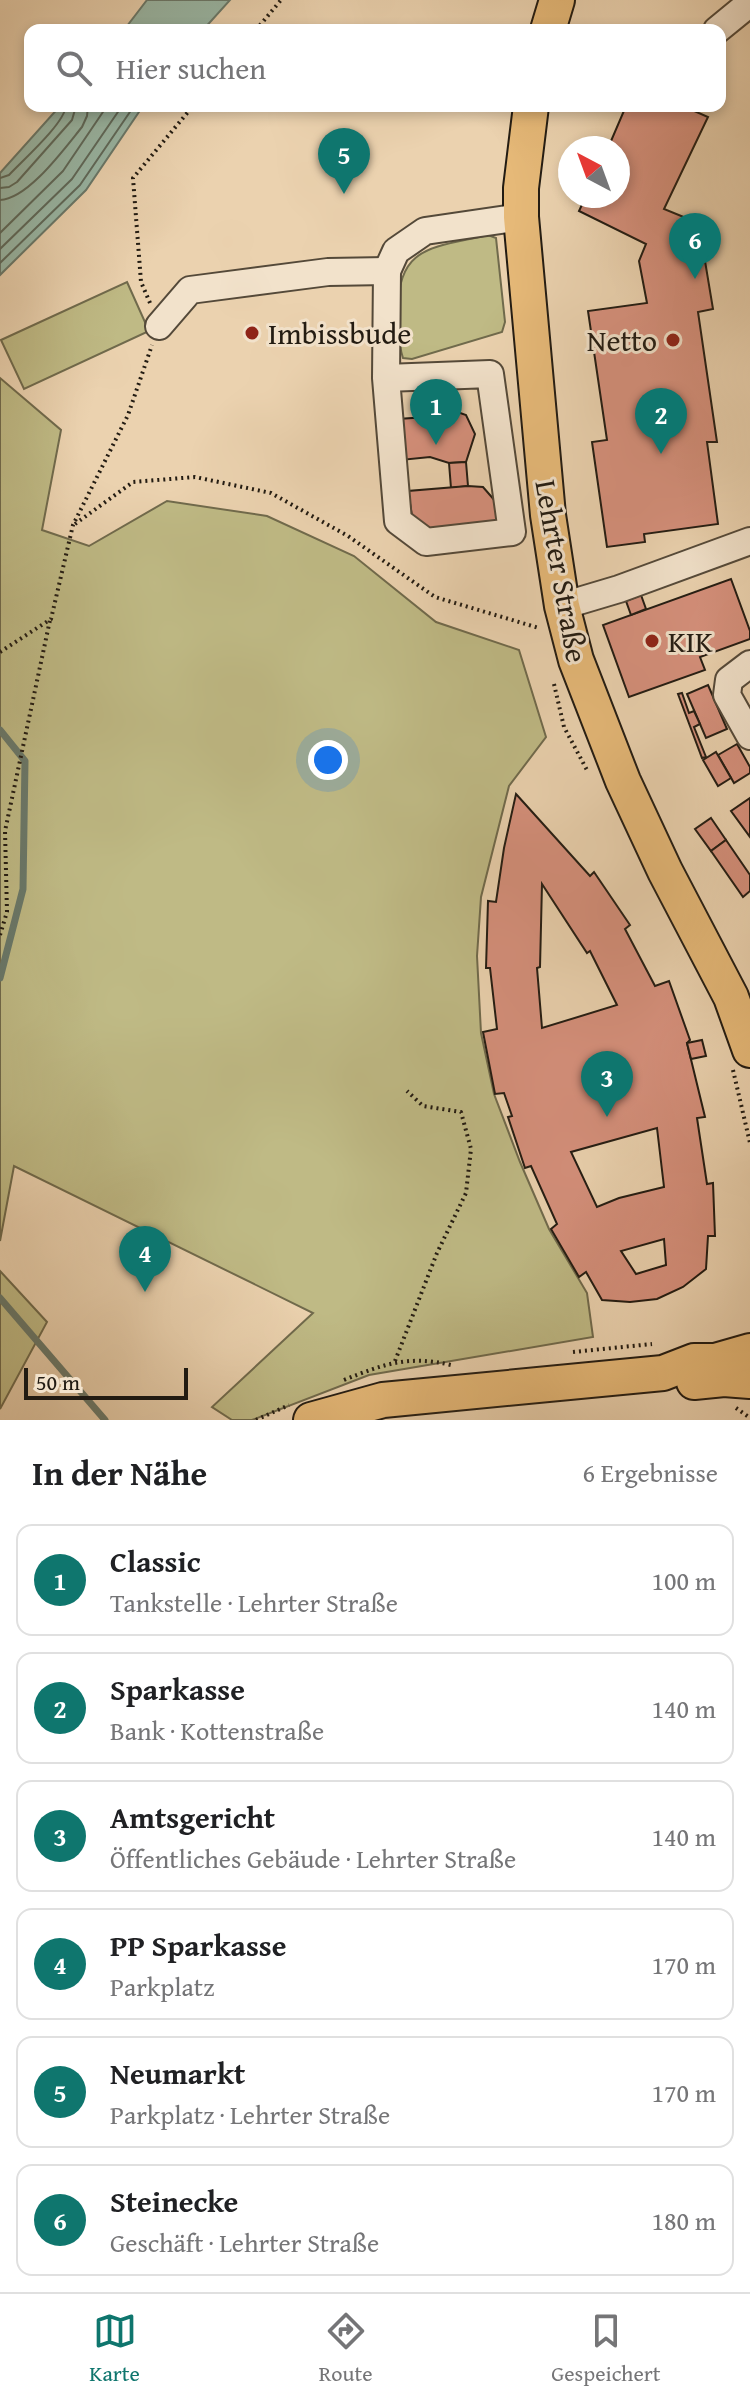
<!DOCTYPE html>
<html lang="de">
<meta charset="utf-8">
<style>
:root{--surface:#fff;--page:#f2f2f2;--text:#202124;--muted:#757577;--line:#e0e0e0;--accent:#0f766e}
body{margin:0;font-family:"Gentium Book Plus",serif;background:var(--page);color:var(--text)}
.compass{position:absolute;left:558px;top:136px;width:72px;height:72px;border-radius:50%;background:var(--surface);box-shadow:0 4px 12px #0003;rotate:319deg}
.scale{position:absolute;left:24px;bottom:20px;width:164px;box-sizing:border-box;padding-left:8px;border:4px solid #221b12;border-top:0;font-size:22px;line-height:28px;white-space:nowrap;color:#221b12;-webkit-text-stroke:6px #f2e2cb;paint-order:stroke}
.you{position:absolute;left:328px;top:760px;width:28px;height:28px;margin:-20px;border:6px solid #fff;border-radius:50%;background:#1a73e8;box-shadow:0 0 0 12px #1a73e833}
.badge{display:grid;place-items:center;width:52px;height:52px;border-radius:50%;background:var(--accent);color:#fff;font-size:26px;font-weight:700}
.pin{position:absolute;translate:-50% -66px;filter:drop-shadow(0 2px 4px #0008)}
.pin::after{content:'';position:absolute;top:42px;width:28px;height:24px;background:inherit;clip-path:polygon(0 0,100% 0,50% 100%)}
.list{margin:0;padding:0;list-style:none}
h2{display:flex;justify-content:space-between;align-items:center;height:104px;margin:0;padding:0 32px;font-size:34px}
h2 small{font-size:26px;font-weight:400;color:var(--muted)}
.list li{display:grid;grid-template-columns:52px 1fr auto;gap:24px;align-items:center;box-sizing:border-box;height:112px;margin:0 16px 16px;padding:0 16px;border:2px solid var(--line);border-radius:16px}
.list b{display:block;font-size:30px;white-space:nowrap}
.list p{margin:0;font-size:26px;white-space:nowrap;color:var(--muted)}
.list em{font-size:26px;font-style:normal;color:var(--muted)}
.icon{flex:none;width:44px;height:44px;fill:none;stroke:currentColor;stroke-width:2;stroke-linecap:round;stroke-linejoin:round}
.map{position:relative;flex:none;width:750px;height:1420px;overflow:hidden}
.search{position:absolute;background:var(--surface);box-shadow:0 4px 12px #0003;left:24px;right:24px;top:24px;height:88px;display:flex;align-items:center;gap:20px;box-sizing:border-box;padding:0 28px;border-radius:16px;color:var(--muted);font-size:30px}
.sheet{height:872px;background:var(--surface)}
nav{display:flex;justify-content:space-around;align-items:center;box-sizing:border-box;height:112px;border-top:2px solid var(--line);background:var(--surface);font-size:22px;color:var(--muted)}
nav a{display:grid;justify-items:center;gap:4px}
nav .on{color:var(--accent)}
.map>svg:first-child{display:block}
.green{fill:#bfba85;stroke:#706a4c;stroke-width:2}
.water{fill:#99b8a7;stroke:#69796b;stroke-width:2}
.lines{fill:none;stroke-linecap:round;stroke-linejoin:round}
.shore{stroke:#5e6a5c;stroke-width:2}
.stream{stroke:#69796b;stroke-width:7}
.building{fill:#d6907c;stroke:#221b12;stroke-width:2;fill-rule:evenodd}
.minor-casing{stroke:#544939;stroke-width:30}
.major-casing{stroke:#221b12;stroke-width:38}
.path{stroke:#221b12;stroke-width:4;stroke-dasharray:2 4;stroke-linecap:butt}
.minor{stroke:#f2e2cb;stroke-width:26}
.major{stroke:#e6b978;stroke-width:34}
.poi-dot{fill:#8f2418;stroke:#f2e2cb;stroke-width:3}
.labels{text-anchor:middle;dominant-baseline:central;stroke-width:6;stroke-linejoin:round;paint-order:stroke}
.poi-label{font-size:30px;fill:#221b12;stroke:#f2e2cb;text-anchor:start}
.street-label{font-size:30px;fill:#221b12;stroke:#f2e2cb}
</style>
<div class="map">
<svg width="750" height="1420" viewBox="0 0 750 1420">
<rect width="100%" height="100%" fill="#ebd2af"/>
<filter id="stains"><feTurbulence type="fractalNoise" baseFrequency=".0025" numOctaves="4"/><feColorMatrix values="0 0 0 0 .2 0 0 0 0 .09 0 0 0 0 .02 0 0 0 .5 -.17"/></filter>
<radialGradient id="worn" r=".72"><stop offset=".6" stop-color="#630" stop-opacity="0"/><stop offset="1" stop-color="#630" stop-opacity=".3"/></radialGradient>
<g class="green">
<path d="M488,235L496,238L505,322L502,332L412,359L403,358C398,344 399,329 398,314C396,245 433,248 488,235Z"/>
<polygon points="127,282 149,331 24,389 1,340"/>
<polygon points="0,378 61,430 42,530 89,546 167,501 267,516 354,556 436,622 519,650 546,737 509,786 481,897 477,956 481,1033 494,1094 520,1162 549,1229 587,1293 593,1337 369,1375 252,1420 232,1420 212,1407 313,1313 14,1166 0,1241"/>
<polygon points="0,1271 47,1322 0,1409"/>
</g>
<g class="water">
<polygon points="147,0 230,0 203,30 124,30"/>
<polygon points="60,106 143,106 86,190 0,275 0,173"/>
</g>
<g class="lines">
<g class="shore">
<path d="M0,178L9,175C23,160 64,124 66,106"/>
<polyline points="0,188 9,187 17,182 72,120 76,106"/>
<path d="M0,200C28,199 64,149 82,127L87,116L88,106"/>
<polyline points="0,233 63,171 107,106"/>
<polyline points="0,249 72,179 122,106"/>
<polyline points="0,263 80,185 134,106"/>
</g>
<g class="stream">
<polyline points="0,730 25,761 23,889 0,978"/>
<polyline points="0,1298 105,1420"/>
</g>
</g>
<g class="building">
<polygon points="626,106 683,106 708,117 664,209 691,220 696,252 705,261 713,309 698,312 717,442 707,442 718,524 644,534 645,542 607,547 592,442 607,440 588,311 647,303 639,261 646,244 579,211 586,196 618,196 618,148 608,148"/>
<polygon points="446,408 466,415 475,434 466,462 449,463 430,457 401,460 398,419 427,417"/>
<polygon points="466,462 468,486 451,488 449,463"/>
<polygon points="468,486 483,487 496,502 497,524 426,530 412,516 408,491"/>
<polygon points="731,579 750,631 750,639 700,657 705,670 629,697 603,625"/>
<polygon points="641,595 646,609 631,615 626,601"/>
<polygon points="708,685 727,729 706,738 687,694"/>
<polygon points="682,693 689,713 694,711 700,724 694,727 706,757 702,758 678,694"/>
<polygon points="737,744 750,767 750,773 734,783 718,755"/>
<polygon points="716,752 731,778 718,786 703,760"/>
<path d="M516,794L590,876L594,872L630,925L625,929L655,986L669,981L690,1040L687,1043L705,1117L697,1118L707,1184L713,1183L715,1236H708L706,1269L683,1287L657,1299L630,1302L602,1300L586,1272L579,1277L551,1229L557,1224L531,1166L525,1168L508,1117L512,1116L504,1093L495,1094L483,1032L497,1029L490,968H486L488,901L496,902L504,848ZM542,884L587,953L590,951L617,1005L542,1028L537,968L540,967ZM657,1128L664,1187L619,1198L597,1207L571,1152ZM664,1239L666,1265L636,1274L621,1251Z"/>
<polygon points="750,798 750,837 731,811"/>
<polygon points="711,818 726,840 711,851 695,829"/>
<polygon points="726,840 750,875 750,891 743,897 711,851"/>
<polygon points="702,1040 706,1056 691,1059 687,1043"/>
</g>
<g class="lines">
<g class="minor-casing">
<g id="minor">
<polyline points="717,30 750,3"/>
<polyline points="159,326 190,290 328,272 387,271"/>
<polyline points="386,378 398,521 426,542 512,532 490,374 386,378 387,271 396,251 425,231 521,217"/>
<polyline points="562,606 619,589 750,541"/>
<polyline points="750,664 729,680 727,695 750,736"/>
</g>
</g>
<g class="major-casing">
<g id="major">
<polyline points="548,30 557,0"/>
<polyline points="531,106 521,188 521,217 548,515 562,606 576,660 623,781 665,871 731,997 750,1050"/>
<polyline points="694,1382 724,1379 750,1381"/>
<polyline points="311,1420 383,1400 663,1373 694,1361 715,1361 750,1351"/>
</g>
</g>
<g class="path">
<polyline points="256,30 281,0"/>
<polyline points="150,303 141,282 133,178 193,106"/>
<polyline points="75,524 133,482 195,477 271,493 348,536 435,597 539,628"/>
<polyline points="0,652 51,619 73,525 128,415 152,345"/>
<polyline points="554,684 564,727 588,772"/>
<polyline points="0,935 7,912 5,831 50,620"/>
<polyline points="733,1070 750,1143"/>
<polyline points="573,1352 652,1344"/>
<polyline points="395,1361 437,1253 466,1193 471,1149 461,1112 423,1106 407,1091"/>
<path d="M344,1380C384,1364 408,1355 451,1365"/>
<polyline points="736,1408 750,1418"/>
<polyline points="256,1420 289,1405"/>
</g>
<use href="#minor" class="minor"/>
<use href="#major" class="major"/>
</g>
<g class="poi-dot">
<circle cx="252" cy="333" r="8"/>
<circle cx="673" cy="340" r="8"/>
<circle cx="652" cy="641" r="8"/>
</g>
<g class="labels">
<g class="poi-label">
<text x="268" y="333">Imbissbude</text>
<text x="657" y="340" text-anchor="end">Netto</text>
<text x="668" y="641">KIK</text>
</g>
<g class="street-label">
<text transform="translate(562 571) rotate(80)">Lehrter Straße</text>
</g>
</g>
<rect width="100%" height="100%" filter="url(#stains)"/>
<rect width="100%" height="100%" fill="url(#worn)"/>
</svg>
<svg class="compass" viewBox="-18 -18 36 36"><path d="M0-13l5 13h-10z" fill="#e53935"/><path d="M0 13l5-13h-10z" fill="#757577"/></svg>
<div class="scale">50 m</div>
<div class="you"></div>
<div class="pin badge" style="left:436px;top:445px">1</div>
<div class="pin badge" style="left:661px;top:454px">2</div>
<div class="pin badge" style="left:607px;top:1117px">3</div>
<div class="pin badge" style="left:145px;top:1292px">4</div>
<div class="pin badge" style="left:344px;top:194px">5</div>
<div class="pin badge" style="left:695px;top:279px">6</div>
<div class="search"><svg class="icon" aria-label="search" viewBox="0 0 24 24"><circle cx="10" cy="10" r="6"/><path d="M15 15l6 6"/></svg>Hier suchen</div>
</div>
<section class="sheet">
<h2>In der Nähe<small>6 Ergebnisse</small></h2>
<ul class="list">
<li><span class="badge">1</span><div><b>Classic</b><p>Tankstelle · Lehrter Straße</p></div><em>100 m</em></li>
<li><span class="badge">2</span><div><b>Sparkasse</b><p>Bank · Kottenstraße</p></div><em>140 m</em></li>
<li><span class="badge">3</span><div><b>Amtsgericht</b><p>Öffentliches Gebäude · Lehrter Straße</p></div><em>140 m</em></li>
<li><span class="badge">4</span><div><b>PP Sparkasse</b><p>Parkplatz</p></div><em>170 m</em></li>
<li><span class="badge">5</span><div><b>Neumarkt</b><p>Parkplatz · Lehrter Straße</p></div><em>170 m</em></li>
<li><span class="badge">6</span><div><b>Steinecke</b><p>Geschäft · Lehrter Straße</p></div><em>180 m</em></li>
</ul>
</section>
<nav>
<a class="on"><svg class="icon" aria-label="map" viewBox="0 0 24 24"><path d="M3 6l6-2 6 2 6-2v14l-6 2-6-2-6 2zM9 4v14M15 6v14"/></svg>Karte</a>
<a><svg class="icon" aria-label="directions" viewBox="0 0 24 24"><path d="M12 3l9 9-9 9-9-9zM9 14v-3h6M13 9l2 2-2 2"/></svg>Route</a>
<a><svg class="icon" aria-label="saved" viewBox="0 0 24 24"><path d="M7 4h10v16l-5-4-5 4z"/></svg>Gespeichert</a>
</nav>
